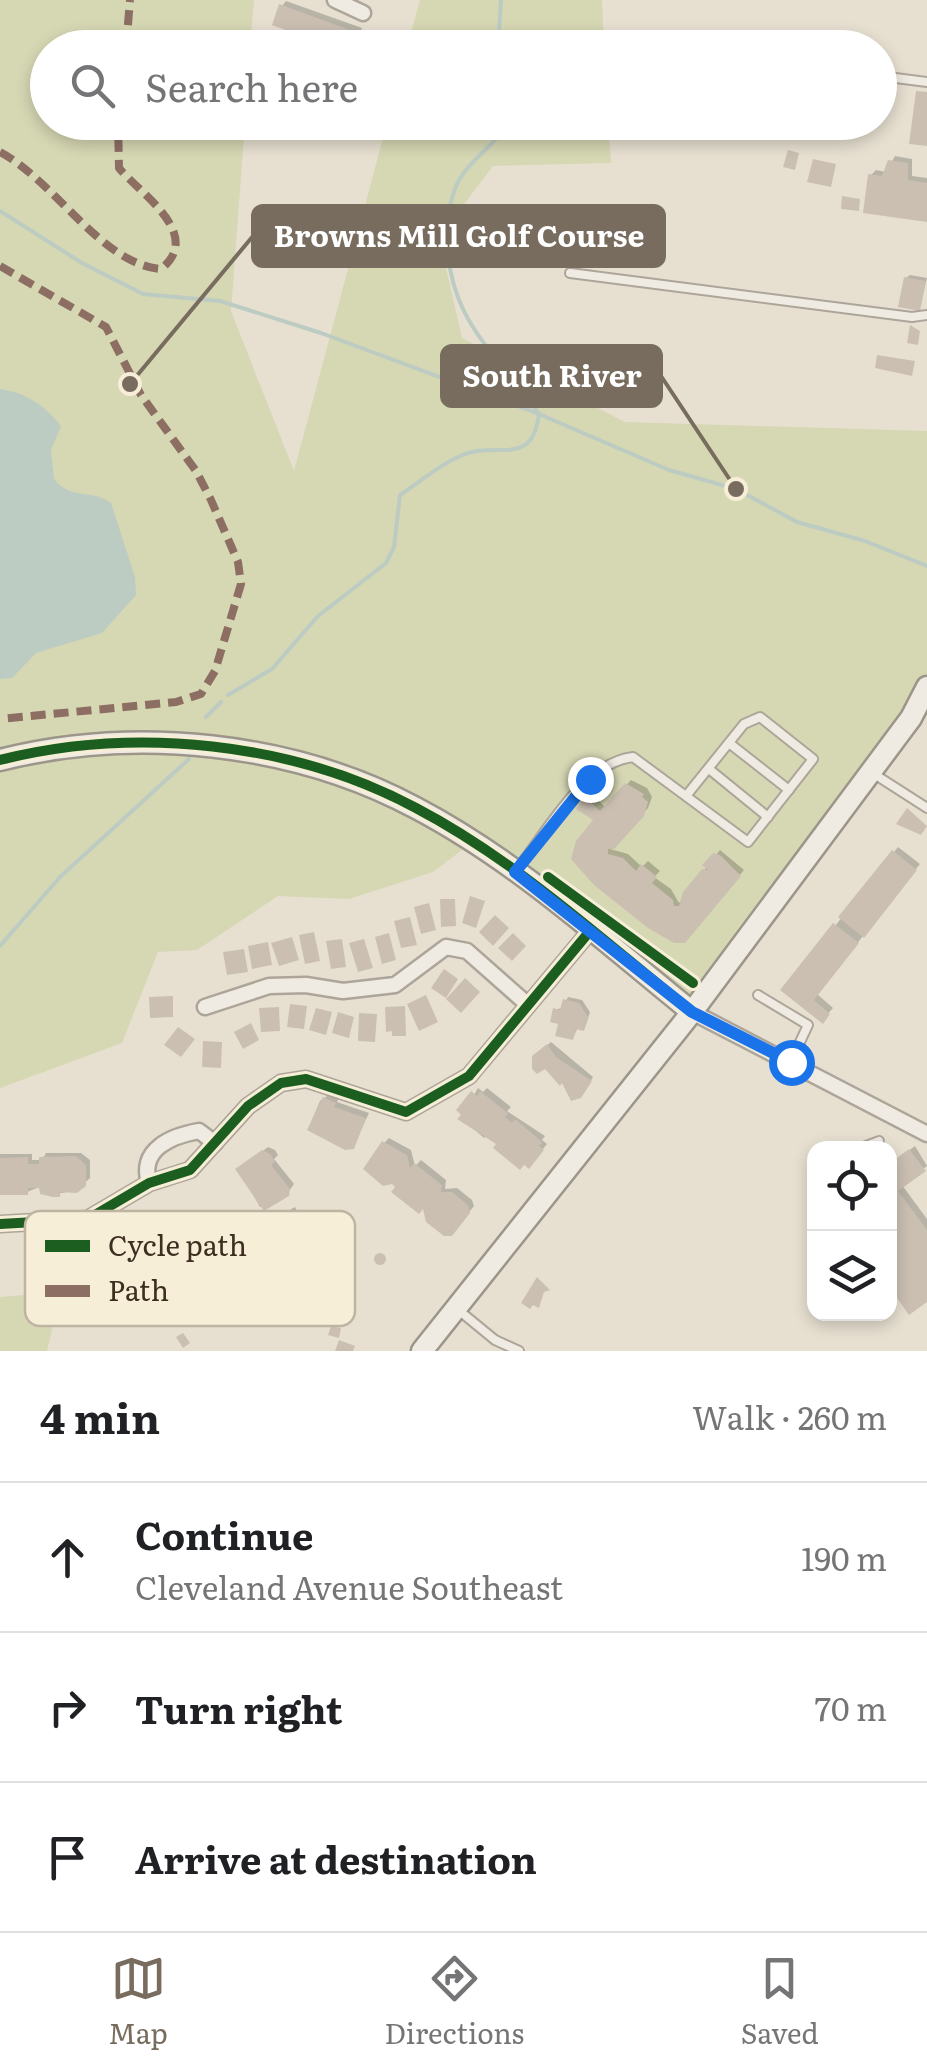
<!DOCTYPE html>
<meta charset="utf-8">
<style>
:root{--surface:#fff;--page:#f2f2f2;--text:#202124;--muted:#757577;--line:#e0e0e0;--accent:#786c5e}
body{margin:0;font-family:Literata,serif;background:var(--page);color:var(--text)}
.controls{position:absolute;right:30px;bottom:30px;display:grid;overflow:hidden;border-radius:20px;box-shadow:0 5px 15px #0003}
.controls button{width:90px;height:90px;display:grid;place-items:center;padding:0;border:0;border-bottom:2px solid var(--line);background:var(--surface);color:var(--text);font:50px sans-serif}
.stop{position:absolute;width:30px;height:30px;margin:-22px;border:8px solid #1a73e8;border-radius:50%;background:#fff}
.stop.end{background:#1a73e8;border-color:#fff;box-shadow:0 2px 10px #0008}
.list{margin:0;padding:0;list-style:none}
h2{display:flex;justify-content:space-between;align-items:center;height:130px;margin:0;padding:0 40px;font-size:42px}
h2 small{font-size:32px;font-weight:400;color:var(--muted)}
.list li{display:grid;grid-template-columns:65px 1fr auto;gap:30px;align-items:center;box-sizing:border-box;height:150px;padding:0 40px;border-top:2px solid var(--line)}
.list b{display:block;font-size:38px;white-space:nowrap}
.list p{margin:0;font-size:32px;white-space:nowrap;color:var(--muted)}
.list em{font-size:32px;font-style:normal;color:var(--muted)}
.icon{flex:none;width:55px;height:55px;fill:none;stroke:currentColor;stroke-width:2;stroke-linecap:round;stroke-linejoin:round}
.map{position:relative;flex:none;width:927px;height:1351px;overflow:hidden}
.search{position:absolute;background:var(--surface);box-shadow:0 5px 15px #0003;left:30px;right:30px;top:30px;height:110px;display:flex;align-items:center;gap:25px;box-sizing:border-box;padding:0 35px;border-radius:55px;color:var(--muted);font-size:38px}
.sheet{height:580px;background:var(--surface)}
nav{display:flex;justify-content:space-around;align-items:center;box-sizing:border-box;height:140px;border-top:2px solid var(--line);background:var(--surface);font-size:28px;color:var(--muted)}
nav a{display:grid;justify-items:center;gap:5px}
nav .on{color:var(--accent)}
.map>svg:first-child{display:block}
.green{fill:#d6d7b3}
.water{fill:#bcccc2}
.shadow{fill:#0003}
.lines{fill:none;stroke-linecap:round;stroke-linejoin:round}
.stream{stroke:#bcccc2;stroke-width:4}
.building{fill:#cbbfb2}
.lane-casing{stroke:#ada599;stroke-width:12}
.street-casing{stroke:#ada599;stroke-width:19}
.secondary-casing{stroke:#9c958a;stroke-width:25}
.lane{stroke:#efebe3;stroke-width:8}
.street{stroke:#efebe3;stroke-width:14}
.secondary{stroke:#efebe3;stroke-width:20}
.quiet{stroke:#8d6e63;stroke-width:8;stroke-dasharray:15 8;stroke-linecap:butt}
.cycleway-casing{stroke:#f7eed8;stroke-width:16}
.cycleway{stroke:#1b5e20;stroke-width:10}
.route{stroke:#1a73e8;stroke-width:12}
.key{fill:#f7eed8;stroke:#bfb4a1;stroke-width:2.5}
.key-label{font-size:28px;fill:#3d2e20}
.leader{fill:none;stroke:#786c5e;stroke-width:4}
.callout-dot{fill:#786c5e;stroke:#f7eed8;stroke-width:4}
.callout{fill:#786c5e;stroke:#786c5e;stroke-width:4}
.callout-label{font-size:30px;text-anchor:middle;font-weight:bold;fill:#fff}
</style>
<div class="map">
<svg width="927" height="1351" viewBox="0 0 927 1351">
<rect width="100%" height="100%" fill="#e7e0d1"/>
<g class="green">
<polygon points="0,0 254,0 250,47 48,48 48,122 245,123 231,311 294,471 387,123 608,123 611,163 493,166 439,237 462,338 625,422 927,431 927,707 697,1009 466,847 433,872 349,899 278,896 197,950 158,952 122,1043 0,1088"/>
<polygon points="420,0 602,0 604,47 407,47"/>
<polygon points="61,1292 47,1351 0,1351 0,1297"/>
</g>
<path class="water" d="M0,389C26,393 45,405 61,426L51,450L54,479C70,500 93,489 111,503L135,577L136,595L102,633L36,653L12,678L0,679Z"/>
<g class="shadow">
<polygon points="286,1 362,28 355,46 340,48 282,6"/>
<polygon points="895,156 912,159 912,176 927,178 927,220 871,175 876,170 886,172"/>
<polygon points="910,275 927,278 919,309 906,278"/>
<polygon points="631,780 647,788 652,797 648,808 610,849 628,854 642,867 648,861 660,871 654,877 671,889 679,903 720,850 744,870 684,941 576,861 596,816 580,808 592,794 606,808"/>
<polygon points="898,847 920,864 817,994 833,1008 822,1020 784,990"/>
<polygon points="568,997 582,1000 590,1012 586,1025 578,1027 573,1038 556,1010 563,1007"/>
<polygon points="551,1042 593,1077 584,1092 572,1098 568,1095 571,1085 561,1083 534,1057"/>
<polygon points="478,1088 483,1092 487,1088 511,1107 507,1111 545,1136 542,1140 547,1144 533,1161 487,1134 484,1138 461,1118"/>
<polygon points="330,1094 339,1098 337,1102 369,1113 353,1147 309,1127 320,1101"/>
<polygon points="389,1138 411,1150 415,1166 421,1160 446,1180 445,1189 457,1188 472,1200 474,1206 456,1228 399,1187 384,1143"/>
<polygon points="915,1146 927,1166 902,1185 927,1219 927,1299 910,1312 890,1284 890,1165"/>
<polygon points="268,1147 275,1150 278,1155 274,1159 294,1184 287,1194 260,1207 239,1169"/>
<polygon points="46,1153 81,1153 90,1160 90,1178 76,1191 53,1194 42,1186 27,1192 0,1192 0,1154 32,1154 32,1160 42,1160"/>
<polygon points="295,1207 298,1213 303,1210 316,1238 312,1243 317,1254 323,1251 336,1279 328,1293 292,1266 270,1221"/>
</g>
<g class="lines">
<g class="stream">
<polyline points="498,48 501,0"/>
<polyline points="0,211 82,263 143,294 220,301 321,333 539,414 669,470 736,489 797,522 865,541 927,566"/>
<path d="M228,695L272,669L318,616L386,563L394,547L400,495C420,482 439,465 460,456C496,439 532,470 539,414C493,348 447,320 447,233C448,214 451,190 463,174C476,155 497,143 509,122"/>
<polyline points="206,717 221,702"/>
<polyline points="0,946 60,877 189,759"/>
</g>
</g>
<g class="building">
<polygon points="279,4 358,33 353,48 333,48 272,25"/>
<polygon points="916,91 927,92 927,146 909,144"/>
<polygon points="788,150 799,153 795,170 783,167"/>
<polygon points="813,159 836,164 831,187 807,182"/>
<polygon points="888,160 908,163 908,180 927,183 927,222 863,213 868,174 882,176"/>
<polygon points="842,196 860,199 859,211 841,209"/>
<polygon points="904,277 926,281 920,311 898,307"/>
<polygon points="910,325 920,331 918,345 907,343"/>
<polygon points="877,355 915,361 912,376 875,368"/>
<polygon points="625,783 644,794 642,797 648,802 644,816 614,849 608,849 608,854 623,858 636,871 641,864 657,877 652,883 673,900 674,906 679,906 683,892 702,869 708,870 702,865 713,853 720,855 741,876 685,943 674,943 648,928 594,885 571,859 576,841 593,820 576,809 585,797 600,811"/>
<polygon points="907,808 927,826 921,835 896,824"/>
<polygon points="892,850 917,870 864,938 838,917"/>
<polygon points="470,896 485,901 476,928 462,923"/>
<polygon points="440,899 455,899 456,926 441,927"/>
<polygon points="429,903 436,930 421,934 414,907"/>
<polygon points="495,915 509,928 493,946 479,932"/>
<polygon points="410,917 417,945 401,948 394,921"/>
<polygon points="833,923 859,943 814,1000 830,1014 823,1024 780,990"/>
<polygon points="314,932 320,961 305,964 299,935"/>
<polygon points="389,933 396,960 382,964 375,937"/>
<polygon points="513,933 526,946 512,961 498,948"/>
<polygon points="292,937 299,960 279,966 271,943"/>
<polygon points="342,939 346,967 331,969 326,941"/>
<polygon points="364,939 373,968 358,972 349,943"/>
<polygon points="268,942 272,965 252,969 248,946"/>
<polygon points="244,949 248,972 227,975 223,952"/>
<polygon points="444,969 458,979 446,998 431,988"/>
<polygon points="465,978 480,992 461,1013 446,999"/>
<polygon points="426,995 438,1022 419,1031 407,1004"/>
<polygon points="173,996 173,1017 150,1018 149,997"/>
<polygon points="563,999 579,1003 588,1017 584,1031 576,1029 573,1040 555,1036 558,1024 550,1022 553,1008 560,1010"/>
<polygon points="290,1004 307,1006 304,1029 287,1027"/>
<polygon points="405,1006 406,1036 392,1036 392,1031 386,1032 385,1007"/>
<polygon points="279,1007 280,1031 261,1032 259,1008"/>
<polygon points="316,1008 332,1012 326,1035 309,1030"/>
<polygon points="338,1012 354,1017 349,1038 332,1033"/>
<polygon points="359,1013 377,1014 375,1042 358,1041"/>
<polygon points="251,1023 259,1040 243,1049 234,1032"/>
<polygon points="178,1027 195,1039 181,1057 164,1045"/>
<polygon points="203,1041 222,1042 221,1068 202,1067"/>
<polygon points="547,1044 556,1057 592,1081 581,1098 571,1101 562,1083 560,1086 545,1069 537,1074 532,1069 532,1056"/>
<polygon points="471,1091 477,1096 480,1091 508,1113 505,1117 512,1123 515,1119 542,1142 539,1146 544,1150 529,1169 524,1165 520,1170 493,1148 496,1144 457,1119 461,1115 456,1110"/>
<polygon points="323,1097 336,1103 334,1107 366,1118 354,1149 345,1150 307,1130"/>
<polygon points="382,1141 407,1155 410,1168 414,1163 442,1185 441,1192 452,1192 468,1205 470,1213 452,1236 444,1236 426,1222 423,1209 419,1214 391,1192 395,1187 392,1184 383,1186 363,1169"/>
<polygon points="909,1149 926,1171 898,1191 927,1230 927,1302 909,1315 890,1288 890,1163"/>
<polygon points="262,1150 270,1154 275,1162 271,1165 290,1189 289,1196 264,1211 235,1169"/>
<polygon points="76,1156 86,1165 86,1186 77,1193 60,1192 60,1197 53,1197 40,1194 39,1188 28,1188 28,1195 0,1195 0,1158 28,1157 28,1164 39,1164 39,1157"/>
<polygon points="290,1210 292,1216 298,1213 313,1245 307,1247 312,1257 318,1254 333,1286 327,1289 330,1295 309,1305 306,1299 300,1302 285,1270 290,1268 285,1258 280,1260 265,1229 270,1227 267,1220"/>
<circle cx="380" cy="1259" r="6"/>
<polygon points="537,1277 550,1290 544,1292 539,1308 533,1305 530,1309 521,1303"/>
<polygon points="331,1326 341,1328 339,1338 328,1335"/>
<polygon points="183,1333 190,1343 183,1348 176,1337"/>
<polygon points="339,1340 355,1346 353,1351 335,1351"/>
</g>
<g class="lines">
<g class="lane-casing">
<g id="lane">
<polyline points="880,76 927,82"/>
<polyline points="570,273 912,317 927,315"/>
<polyline points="729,743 789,790"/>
<polyline points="709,769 768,817"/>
<polyline points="871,772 927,808"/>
<path d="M518,868C548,831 583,763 633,757L748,842L813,759L760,717L744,724L686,796"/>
<polyline points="758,995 808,1025 791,1061"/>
<polyline points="863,1147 879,1141"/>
<polyline points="456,1308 495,1340 519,1351"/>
</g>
</g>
<g class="street-casing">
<g id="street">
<polyline points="335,0 363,13"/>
<polyline points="205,1007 269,986 306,985 343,991 395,985 446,947 467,951 527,1004"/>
<polyline points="692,1012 927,1134"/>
<path d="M149,1183C139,1149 171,1136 199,1131L215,1143"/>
<polyline points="0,1224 88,1219 149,1183 190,1170 248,1106 281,1083 306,1079 406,1112 469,1076 590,931"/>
</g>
</g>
<g class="secondary-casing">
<g id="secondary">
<path d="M0,760C135,726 293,742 416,808C517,861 604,941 692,1012"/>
<polyline points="422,1351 692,1012 911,718 927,687"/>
</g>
</g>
<use href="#lane" class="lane"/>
<use href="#street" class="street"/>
<use href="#secondary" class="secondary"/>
<g class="quiet">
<polyline points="126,48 130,0"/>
<path d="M0,152C56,182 101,264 161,269C205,234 138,192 119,168L118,122"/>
<polyline points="0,266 106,327 141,395 196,471 211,500 238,562 241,584 215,671 201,694 176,702 0,719"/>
</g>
<g class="cycleway-casing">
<g id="cycleway">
<path d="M0,760C135,726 293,742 416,808C517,861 604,941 692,1012"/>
<polyline points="548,877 693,983"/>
<polyline points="0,1224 88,1219 149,1183 190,1170 248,1106 281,1083 306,1079 406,1112 469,1076 590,931"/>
</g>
</g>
<use href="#cycleway" class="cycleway"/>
</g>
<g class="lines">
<polyline class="route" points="590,779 515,872 692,1012 791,1062"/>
</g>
<rect x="25" y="1211" width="330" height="115" rx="15" class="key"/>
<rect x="45" y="1240" width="45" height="12" fill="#1b5e20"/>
<rect x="45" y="1285" width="45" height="12" fill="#8d6e63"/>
<g class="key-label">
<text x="108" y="1256">Cycle path</text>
<text x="108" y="1301">Path</text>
</g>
<path class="leader" d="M130 384L253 236M736 489L661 376"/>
<g class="callout-dot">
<circle cx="130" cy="384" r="10"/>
<circle cx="736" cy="489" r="10"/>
</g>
<g class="callout">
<rect x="253" y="206" width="411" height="60" rx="10"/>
<rect x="442" y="346" width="219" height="60" rx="10"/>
</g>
<g class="callout-label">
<text x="459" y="247">Browns Mill Golf Course</text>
<text x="552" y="387">South River</text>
</g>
</svg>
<div class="controls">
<button><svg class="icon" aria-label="locate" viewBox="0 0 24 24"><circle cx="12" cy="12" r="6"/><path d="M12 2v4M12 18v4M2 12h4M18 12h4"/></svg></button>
<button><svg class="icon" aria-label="layers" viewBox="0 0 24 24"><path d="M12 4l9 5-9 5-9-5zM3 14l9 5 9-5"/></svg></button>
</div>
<div class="stop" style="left:791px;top:1062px"></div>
<div class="stop end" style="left:590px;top:779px"></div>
<div class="search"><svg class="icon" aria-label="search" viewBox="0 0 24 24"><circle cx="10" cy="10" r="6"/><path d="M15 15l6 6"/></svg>Search here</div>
</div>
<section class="sheet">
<h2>4 min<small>Walk · 260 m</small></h2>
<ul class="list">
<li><svg class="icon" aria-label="ahead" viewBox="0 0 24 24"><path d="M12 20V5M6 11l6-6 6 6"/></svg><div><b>Continue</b><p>Cleveland Avenue Southeast</p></div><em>190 m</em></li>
<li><svg class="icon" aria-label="right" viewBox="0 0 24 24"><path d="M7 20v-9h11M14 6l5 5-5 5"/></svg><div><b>Turn right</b></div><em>70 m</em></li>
<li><svg class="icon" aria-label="arrive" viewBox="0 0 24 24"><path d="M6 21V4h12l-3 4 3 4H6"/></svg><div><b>Arrive at destination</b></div></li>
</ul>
</section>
<nav>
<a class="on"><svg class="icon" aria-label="map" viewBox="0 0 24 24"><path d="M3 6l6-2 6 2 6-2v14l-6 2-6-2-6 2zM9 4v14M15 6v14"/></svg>Map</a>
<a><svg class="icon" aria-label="directions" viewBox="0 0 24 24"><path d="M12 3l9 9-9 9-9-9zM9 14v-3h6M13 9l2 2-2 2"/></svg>Directions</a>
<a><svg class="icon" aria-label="saved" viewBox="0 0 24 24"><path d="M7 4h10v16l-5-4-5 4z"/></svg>Saved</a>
</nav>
